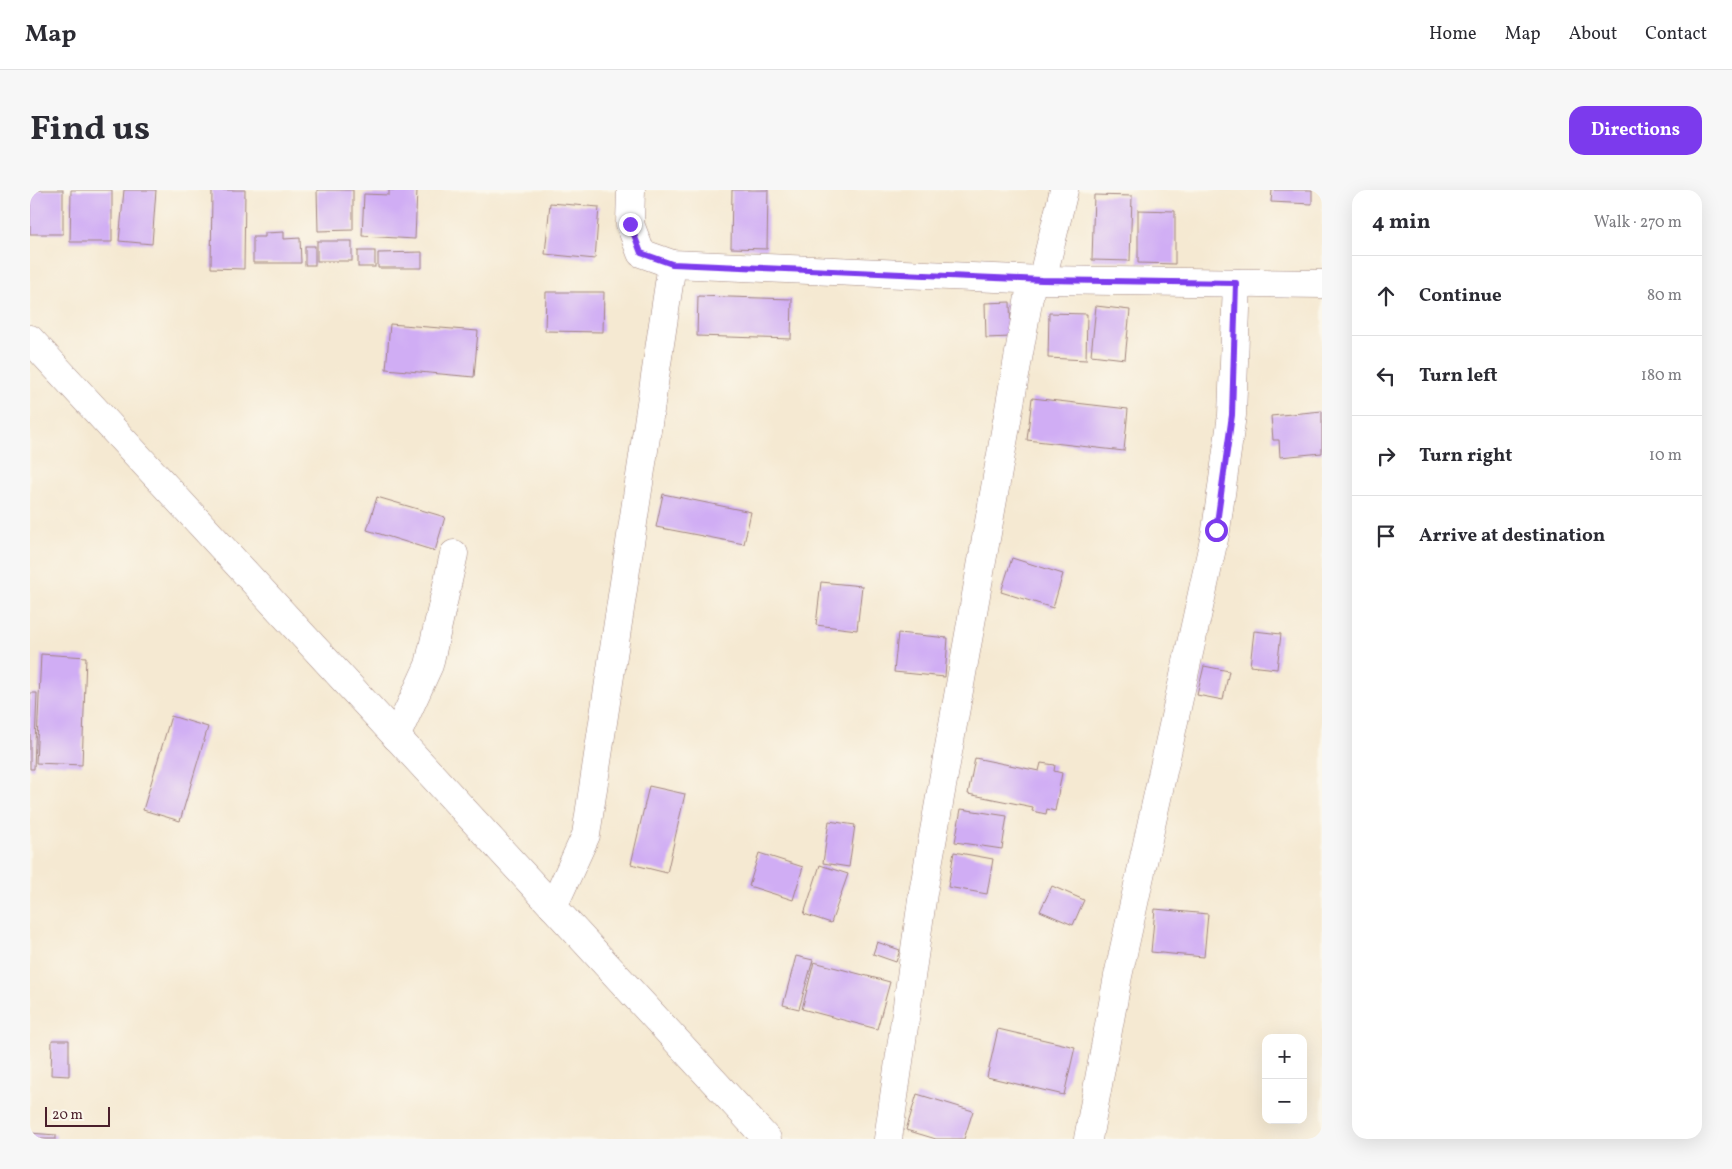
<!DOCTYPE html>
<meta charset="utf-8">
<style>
:root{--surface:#fff;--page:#f7f7f7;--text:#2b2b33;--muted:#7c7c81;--line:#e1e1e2;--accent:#7c3aed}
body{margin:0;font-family:Vollkorn,serif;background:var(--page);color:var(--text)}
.controls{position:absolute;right:15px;bottom:15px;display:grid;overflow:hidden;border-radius:10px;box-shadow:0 5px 20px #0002}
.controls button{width:45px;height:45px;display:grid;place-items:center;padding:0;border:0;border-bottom:1px solid var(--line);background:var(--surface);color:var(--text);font:25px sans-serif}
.scale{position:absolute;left:15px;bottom:12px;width:65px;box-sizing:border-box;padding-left:5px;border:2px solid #4a1f2b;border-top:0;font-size:14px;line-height:18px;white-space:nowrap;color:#4a1f2b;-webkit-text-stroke:4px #fbf7ec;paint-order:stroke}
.stop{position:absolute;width:15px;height:15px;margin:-11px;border:4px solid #7c3aed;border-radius:50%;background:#fff}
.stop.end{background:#7c3aed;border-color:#fff;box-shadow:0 1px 5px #0008}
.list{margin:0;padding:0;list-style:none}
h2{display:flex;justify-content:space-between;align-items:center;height:65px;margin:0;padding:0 20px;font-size:21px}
h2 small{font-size:16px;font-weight:400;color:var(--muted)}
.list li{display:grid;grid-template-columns:32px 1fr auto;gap:15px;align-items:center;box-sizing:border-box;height:80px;padding:0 20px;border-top:1px solid var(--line)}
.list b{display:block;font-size:19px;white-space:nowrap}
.list em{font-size:16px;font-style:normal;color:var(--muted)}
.icon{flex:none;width:28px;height:28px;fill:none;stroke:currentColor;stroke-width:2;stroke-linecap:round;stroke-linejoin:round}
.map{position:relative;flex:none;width:1292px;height:949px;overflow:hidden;border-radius:15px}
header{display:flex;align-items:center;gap:30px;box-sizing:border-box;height:70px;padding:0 25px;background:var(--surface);border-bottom:1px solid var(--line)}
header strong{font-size:24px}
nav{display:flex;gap:28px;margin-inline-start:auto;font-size:18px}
.intro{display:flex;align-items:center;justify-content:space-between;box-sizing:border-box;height:120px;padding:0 30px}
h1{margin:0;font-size:35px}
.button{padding:12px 22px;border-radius:15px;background:var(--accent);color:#fff;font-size:18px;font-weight:700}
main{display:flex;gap:30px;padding:0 30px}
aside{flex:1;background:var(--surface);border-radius:15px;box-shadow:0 5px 20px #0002}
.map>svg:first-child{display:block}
.building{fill:#d0adf4}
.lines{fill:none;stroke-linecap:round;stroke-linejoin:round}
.minor-casing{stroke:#a0847e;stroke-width:29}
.minor{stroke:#fff;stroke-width:28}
.route{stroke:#7c3aed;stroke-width:6}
</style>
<header>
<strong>Map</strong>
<nav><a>Home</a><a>Map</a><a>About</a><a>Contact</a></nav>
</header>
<div class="intro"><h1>Find us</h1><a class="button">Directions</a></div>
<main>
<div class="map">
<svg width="1292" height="949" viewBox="0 0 1292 949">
<rect width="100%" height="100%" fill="#fbf7ec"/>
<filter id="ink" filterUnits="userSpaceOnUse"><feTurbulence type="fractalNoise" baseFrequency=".02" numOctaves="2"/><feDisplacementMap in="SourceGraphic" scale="10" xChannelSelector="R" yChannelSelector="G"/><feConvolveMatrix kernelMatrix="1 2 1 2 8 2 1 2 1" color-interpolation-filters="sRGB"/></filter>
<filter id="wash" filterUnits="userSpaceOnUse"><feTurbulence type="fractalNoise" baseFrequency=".0096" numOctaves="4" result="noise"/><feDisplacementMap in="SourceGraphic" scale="20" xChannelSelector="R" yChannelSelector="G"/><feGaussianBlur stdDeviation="1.12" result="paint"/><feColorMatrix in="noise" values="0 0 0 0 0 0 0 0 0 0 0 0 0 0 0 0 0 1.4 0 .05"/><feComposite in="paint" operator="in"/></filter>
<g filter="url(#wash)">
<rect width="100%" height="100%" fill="#f5e9d2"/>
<g id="blocks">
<g class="building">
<rect x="0" y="0" width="33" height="44"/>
<polygon points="41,0 82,0 82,52 40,52"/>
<polygon points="94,0 126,0 122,54 89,51"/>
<polygon points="182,0 215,0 214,79 181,78"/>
<polygon points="287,0 323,0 323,40 288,41"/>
<polygon points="359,0 387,0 385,49 332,46 334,4 359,5"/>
<polygon points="702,0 738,0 737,59 701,58"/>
<polygon points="1242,0 1282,0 1282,14 1241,12"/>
<polygon points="1064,5 1102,6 1100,71 1062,70"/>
<polygon points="520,13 569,17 565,69 515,64"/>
<polygon points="1108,20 1145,21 1145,74 1108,73"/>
<polygon points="254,42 254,49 270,48 271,73 223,73 223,47 235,47 235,43"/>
<rect x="287" y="51" width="35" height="20"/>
<rect x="275" y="56" width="10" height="19"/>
<rect x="328" y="61" width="17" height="16"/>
<polygon points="392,62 392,78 348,78 348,63"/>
<polygon points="516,102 574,102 573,142 515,141"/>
<polygon points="668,106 762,109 761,149 667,146"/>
<polygon points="980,112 981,147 956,148 955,113"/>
<polygon points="1066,116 1100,120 1095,169 1061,165"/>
<polygon points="1019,123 1057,124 1056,170 1018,168"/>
<polygon points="360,134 448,141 444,187 356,179"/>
<polygon points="1002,208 1098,219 1094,261 997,250"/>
<polygon points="1292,221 1292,263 1250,267 1249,250 1243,250 1241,226"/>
<polygon points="633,304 721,322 714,354 626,337"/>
<polygon points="347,307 415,327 405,361 337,340"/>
<polygon points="982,368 1033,384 1023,418 971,402"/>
<polygon points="791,392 832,396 827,440 786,435"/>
<polygon points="1224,441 1251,444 1247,479 1220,476"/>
<polygon points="868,443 918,448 915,487 864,482"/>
<polygon points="11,464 56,467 52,575 6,573"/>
<polygon points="1174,476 1199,481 1193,510 1167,505"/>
<polygon points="0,503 7,503 4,579 0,579"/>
<polygon points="141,526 178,537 150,631 113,620"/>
<polygon points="945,568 1009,581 1011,573 1025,575 1024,581 1032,583 1025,621 1017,619 1016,624 1002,621 1003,617 938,604"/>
<polygon points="619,596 655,604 637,683 601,674"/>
<polygon points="931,619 977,626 972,659 925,652"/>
<polygon points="799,631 825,635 819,677 793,673"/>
<polygon points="924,662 963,669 957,704 918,697"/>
<polygon points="729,663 773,677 763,710 719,696"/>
<polygon points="790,675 818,684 801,733 774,724"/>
<polygon points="1022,696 1054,710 1043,735 1010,721"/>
<polygon points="1125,719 1178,724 1174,767 1121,762"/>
<polygon points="847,752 870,760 866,772 843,764"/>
<polygon points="766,766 783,770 769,819 753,815"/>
<polygon points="784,772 860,792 847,839 772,819"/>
<polygon points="968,839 1045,857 1034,905 957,887"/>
<polygon points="22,850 39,850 39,886 21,885"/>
<polygon points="887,904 943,921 934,949 906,949 876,940"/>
<polygon points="0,943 26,945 26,949 0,949"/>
</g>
</g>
</g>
<g filter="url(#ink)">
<use href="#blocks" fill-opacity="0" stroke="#a0847e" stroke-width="1"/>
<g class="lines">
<g class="minor-casing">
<g id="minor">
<polyline points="601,0 600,34 611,63 642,74 1012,90 1292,94"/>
<polyline points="1012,90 1034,0"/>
<polyline points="0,149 737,949"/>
<polyline points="366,547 399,475 424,364"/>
<polyline points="523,717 556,645 642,74"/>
<polyline points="858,949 893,703 1002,90"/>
<polyline points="1058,949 1088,786 1186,340 1202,225 1207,93"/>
</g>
</g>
<use href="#minor" class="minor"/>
</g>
</g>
<g class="lines" filter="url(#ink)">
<polyline class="route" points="600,34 611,63 642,74 1012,90 1206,93 1202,225 1186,340"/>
</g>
</svg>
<div class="controls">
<button>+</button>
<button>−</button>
</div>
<div class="scale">20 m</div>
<div class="stop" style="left:1186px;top:340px"></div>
<div class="stop end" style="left:600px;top:34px"></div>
</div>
<aside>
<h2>4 min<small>Walk · 270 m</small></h2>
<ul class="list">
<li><svg class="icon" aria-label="ahead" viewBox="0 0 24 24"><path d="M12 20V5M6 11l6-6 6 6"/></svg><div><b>Continue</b></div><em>80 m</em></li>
<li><svg class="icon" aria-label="left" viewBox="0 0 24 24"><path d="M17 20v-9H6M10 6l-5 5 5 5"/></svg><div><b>Turn left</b></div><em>180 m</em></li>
<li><svg class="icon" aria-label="right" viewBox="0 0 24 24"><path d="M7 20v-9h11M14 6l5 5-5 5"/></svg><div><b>Turn right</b></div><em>10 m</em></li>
<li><svg class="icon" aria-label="arrive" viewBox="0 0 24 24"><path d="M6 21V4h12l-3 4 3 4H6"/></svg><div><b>Arrive at destination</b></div></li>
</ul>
</aside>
</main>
